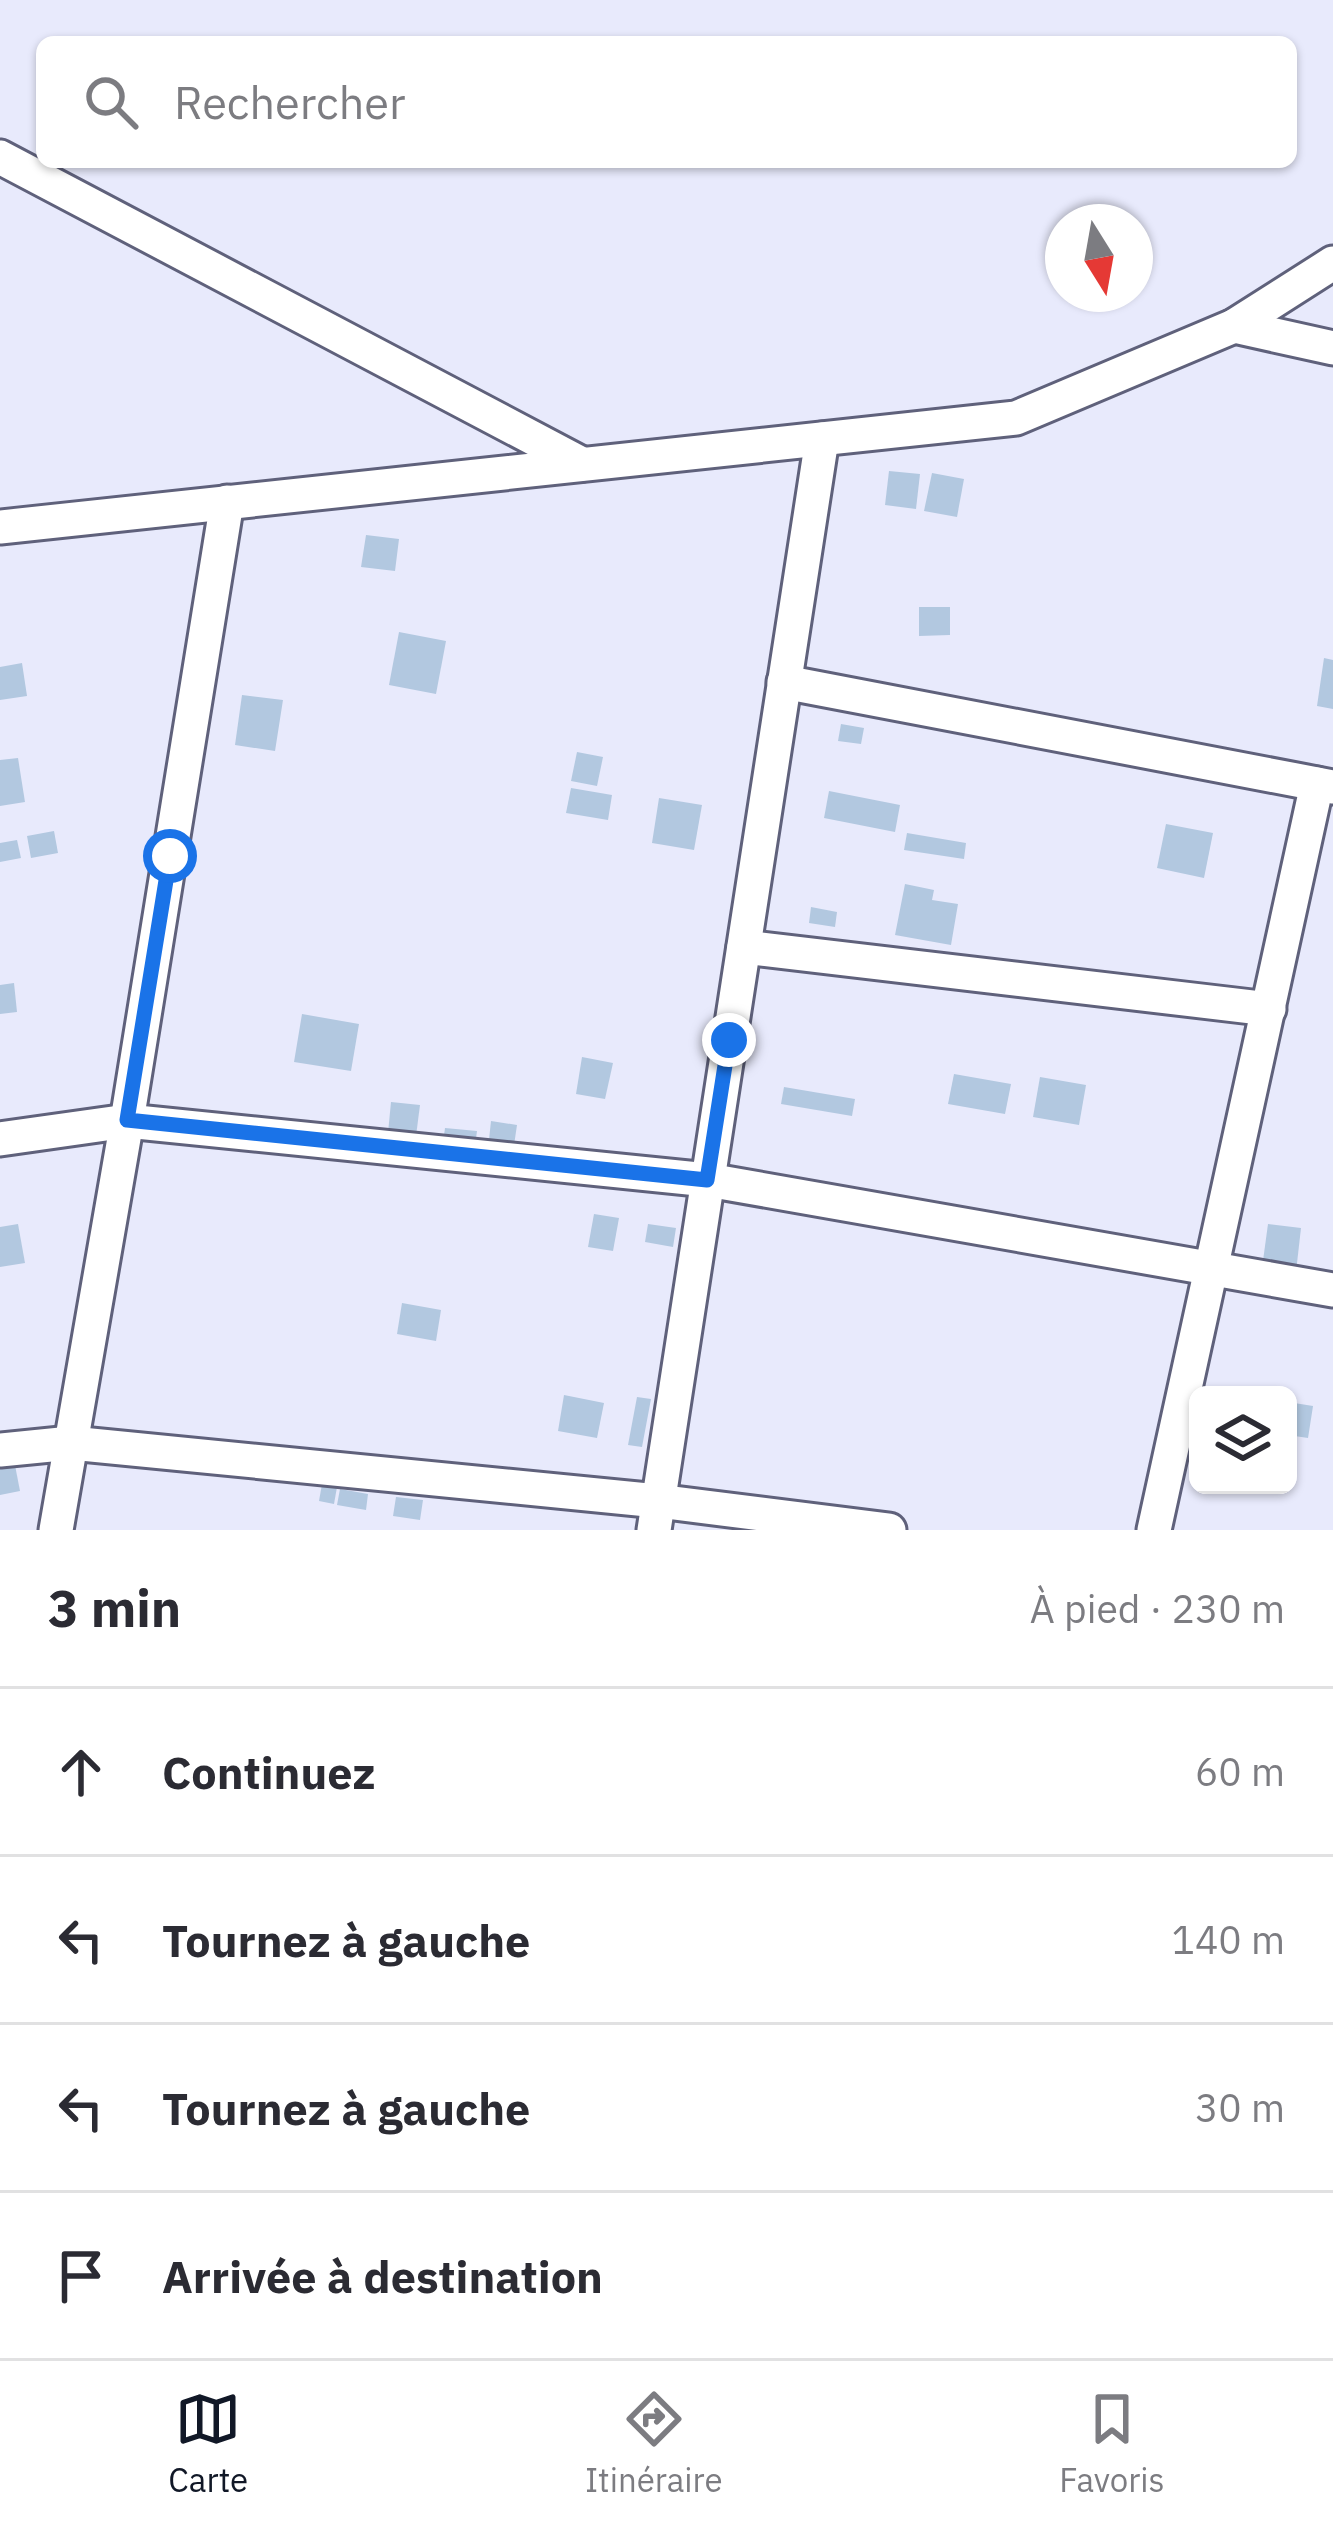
<!DOCTYPE html>
<html lang="fr">
<meta charset="utf-8">
<style>
:root{--surface:#fff;--page:#f2f2f3;--text:#2b2b33;--muted:#7c7c81;--line:#e1e1e2;--accent:#111827}
body{margin:0;font-family:"IBM Plex Sans",sans-serif;background:var(--page);color:var(--text)}
.controls{position:absolute;right:36px;bottom:36px;display:grid;overflow:hidden;border-radius:18px;box-shadow:0 3px 9px #0004}
.controls button{width:108px;height:108px;display:grid;place-items:center;padding:0;border:0;border-bottom:3px solid var(--line);background:var(--surface);color:var(--text);font:60px sans-serif}
.compass{position:absolute;left:1045px;top:204px;width:108px;height:108px;border-radius:50%;background:var(--surface);box-shadow:0 3px 9px #0004;rotate:169deg}
.stop{position:absolute;width:36px;height:36px;margin:-27px;border:9px solid #1a73e8;border-radius:50%;background:#fff}
.stop.end{background:#1a73e8;border-color:#fff;box-shadow:0 3px 12px #0008}
.list{margin:0;padding:0;list-style:none}
h2{display:flex;justify-content:space-between;align-items:center;height:156px;margin:0;padding:0 48px;font-size:51px}
h2 small{font-size:39px;font-weight:400;color:var(--muted)}
.list li{display:grid;grid-template-columns:78px 1fr auto;gap:36px;align-items:center;box-sizing:border-box;height:168px;padding:0 48px;border-top:3px solid var(--line)}
.list b{display:block;font-size:45px;white-space:nowrap}
.list em{font-size:39px;font-style:normal;color:var(--muted)}
.icon{flex:none;width:66px;height:66px;fill:none;stroke:currentColor;stroke-width:2;stroke-linecap:round;stroke-linejoin:round}
.map{position:relative;flex:none;width:1333px;height:1530px;overflow:hidden}
.search{position:absolute;background:var(--surface);box-shadow:0 3px 9px #0004;left:36px;right:36px;top:36px;height:132px;display:flex;align-items:center;gap:30px;box-sizing:border-box;padding:0 42px;border-radius:18px;color:var(--muted);font-size:45px}
.sheet{height:828px;background:var(--surface)}
nav{display:flex;justify-content:space-around;align-items:center;box-sizing:border-box;height:168px;border-top:3px solid var(--line);background:var(--surface);font-size:33px;color:var(--muted)}
nav a{display:grid;justify-items:center;gap:6px}
nav .on{color:var(--accent)}
.map>svg:first-child{display:block}
.building{fill:#b2c8e0}
.lines{fill:none;stroke-linecap:round;stroke-linejoin:round}
.street-casing{stroke:#5f617b;stroke-width:39}
.street{stroke:#fff;stroke-width:33}
.route{stroke:#1a73e8;stroke-width:15}
</style>
<div class="map">
<svg width="1333" height="1530" viewBox="0 0 1333 1530">
<rect width="100%" height="100%" fill="#e8eafc"/>
<g class="building">
<polygon points="889,471 920,474 916,509 885,505"/>
<polygon points="932,473 964,479 957,517 924,511"/>
<polygon points="366,535 399,539 395,571 361,567"/>
<polygon points="919,607 950,607 950,635 919,636"/>
<polygon points="399,632 446,641 436,694 389,685"/>
<polygon points="1324,658 1333,660 1333,709 1317,706"/>
<polygon points="22,663 27,696 0,700 0,667"/>
<polygon points="242,695 283,700 275,751 235,745"/>
<polygon points="841,724 864,728 861,744 838,741"/>
<polygon points="577,752 603,757 597,786 571,781"/>
<polygon points="18,758 25,802 0,806 0,760"/>
<polygon points="571,788 612,795 608,820 566,813"/>
<polygon points="829,791 900,805 895,832 824,818"/>
<polygon points="659,798 702,805 694,850 652,843"/>
<polygon points="1166,824 1213,833 1204,878 1157,868"/>
<polygon points="54,831 58,853 31,858 27,836"/>
<polygon points="907,833 966,843 964,859 904,850"/>
<polygon points="17,840 21,858 0,862 0,843"/>
<polygon points="905,884 934,890 932,900 958,904 951,945 895,935"/>
<polygon points="811,907 837,912 835,927 809,923"/>
<polygon points="14,983 17,1012 0,1014 0,985"/>
<polygon points="302,1014 359,1024 351,1071 294,1062"/>
<polygon points="582,1057 613,1063 605,1099 576,1094"/>
<polygon points="954,1074 1011,1084 1005,1114 948,1104"/>
<polygon points="1040,1077 1086,1085 1079,1125 1033,1117"/>
<polygon points="784,1087 855,1099 852,1116 781,1104"/>
<polygon points="391,1102 420,1105 416,1136 388,1133"/>
<polygon points="491,1121 517,1125 513,1152 488,1149"/>
<polygon points="445,1128 477,1131 475,1146 443,1143"/>
<polygon points="594,1214 619,1218 613,1251 588,1247"/>
<polygon points="18,1224 25,1263 0,1267 0,1227"/>
<polygon points="648,1224 676,1228 673,1247 645,1242"/>
<polygon points="1268,1224 1301,1228 1296,1272 1262,1268"/>
<polygon points="402,1303 441,1310 436,1341 397,1334"/>
<polygon points="564,1395 604,1403 597,1438 558,1431"/>
<polygon points="637,1397 651,1399 642,1447 628,1445"/>
<polygon points="1288,1402 1313,1406 1308,1438 1288,1435"/>
<polygon points="14,1460 20,1491 0,1495 0,1462"/>
<polygon points="322,1484 337,1487 334,1504 319,1501"/>
<polygon points="340,1489 368,1494 366,1510 337,1505"/>
<polygon points="396,1497 423,1500 420,1520 393,1516"/>
</g>
<g class="lines">
<g class="street-casing">
<g id="street">
<polyline points="0,157 582,464"/>
<polyline points="1234,326 1333,348"/>
<polyline points="0,527 1016,418 1234,326 1333,263"/>
<polyline points="784,682 1333,787"/>
<polyline points="744,947 1269,1009"/>
<polyline points="0,1139 127,1121 708,1180 1333,1290"/>
<polyline points="0,1450 71,1443 658,1501 889,1530"/>
<polyline points="56,1530 127,1121 227,502"/>
<polyline points="654,1530 822,439"/>
<polyline points="1154,1530 1317,784"/>
</g>
</g>
<use href="#street" class="street"/>
</g>
<g class="lines">
<polyline class="route" points="170,856 127,1120 707,1180 729,1040"/>
</g>
</svg>
<div class="controls">
<button><svg class="icon" aria-label="layers" viewBox="0 0 24 24"><path d="M12 4l9 5-9 5-9-5zM3 14l9 5 9-5"/></svg></button>
</div>
<svg class="compass" viewBox="-18 -18 36 36"><path d="M0-13l5 13h-10z" fill="#e53935"/><path d="M0 13l5-13h-10z" fill="#7c7c81"/></svg>
<div class="stop" style="left:170px;top:856px"></div>
<div class="stop end" style="left:729px;top:1040px"></div>
<div class="search"><svg class="icon" aria-label="search" viewBox="0 0 24 24"><circle cx="10" cy="10" r="6"/><path d="M15 15l6 6"/></svg>Rechercher</div>
</div>
<section class="sheet">
<h2>3 min<small>À pied · 230 m</small></h2>
<ul class="list">
<li><svg class="icon" aria-label="ahead" viewBox="0 0 24 24"><path d="M12 20V5M6 11l6-6 6 6"/></svg><div><b>Continuez</b></div><em>60 m</em></li>
<li><svg class="icon" aria-label="left" viewBox="0 0 24 24"><path d="M17 20v-9H6M10 6l-5 5 5 5"/></svg><div><b>Tournez à gauche</b></div><em>140 m</em></li>
<li><svg class="icon" aria-label="left" viewBox="0 0 24 24"><path d="M17 20v-9H6M10 6l-5 5 5 5"/></svg><div><b>Tournez à gauche</b></div><em>30 m</em></li>
<li><svg class="icon" aria-label="arrive" viewBox="0 0 24 24"><path d="M6 21V4h12l-3 4 3 4H6"/></svg><div><b>Arrivée à destination</b></div></li>
</ul>
</section>
<nav>
<a class="on"><svg class="icon" aria-label="map" viewBox="0 0 24 24"><path d="M3 6l6-2 6 2 6-2v14l-6 2-6-2-6 2zM9 4v14M15 6v14"/></svg>Carte</a>
<a><svg class="icon" aria-label="directions" viewBox="0 0 24 24"><path d="M12 3l9 9-9 9-9-9zM9 14v-3h6M13 9l2 2-2 2"/></svg>Itinéraire</a>
<a><svg class="icon" aria-label="saved" viewBox="0 0 24 24"><path d="M7 4h10v16l-5-4-5 4z"/></svg>Favoris</a>
</nav>
